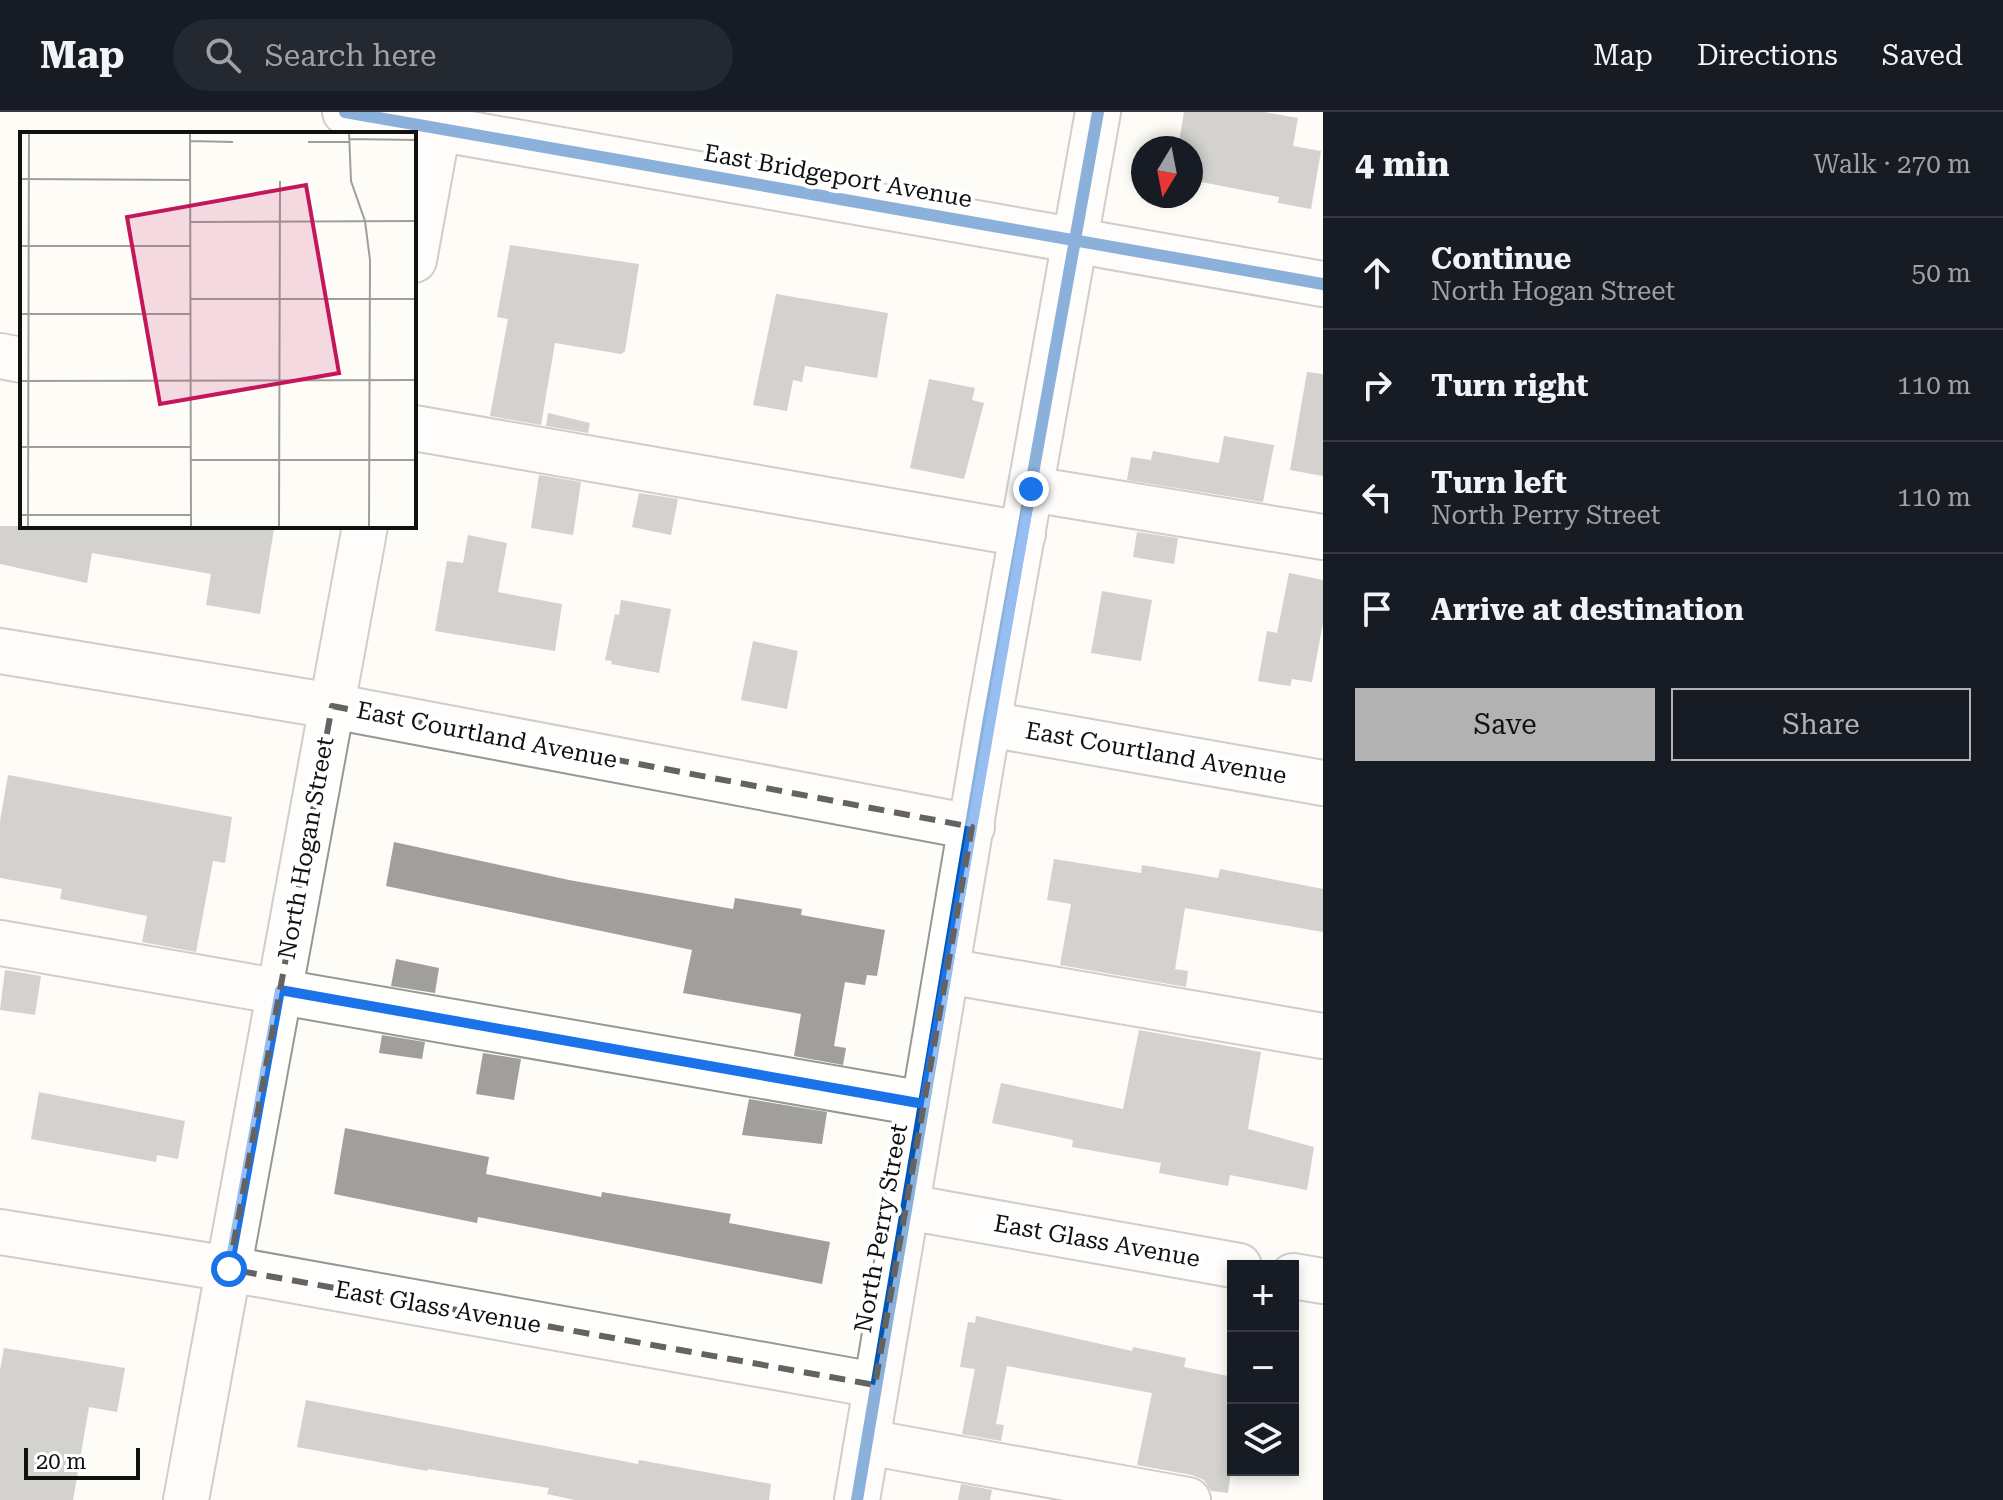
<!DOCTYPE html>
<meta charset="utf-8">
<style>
:root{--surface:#171b24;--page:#242831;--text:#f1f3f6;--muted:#9ea1a6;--line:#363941;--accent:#b2b2b3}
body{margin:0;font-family:"Roboto Serif",serif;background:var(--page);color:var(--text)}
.controls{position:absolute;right:24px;bottom:24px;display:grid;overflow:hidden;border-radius:0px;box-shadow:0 4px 12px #0003}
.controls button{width:72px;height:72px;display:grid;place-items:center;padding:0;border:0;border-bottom:2px solid var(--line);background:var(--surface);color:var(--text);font:40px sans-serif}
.compass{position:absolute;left:1131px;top:24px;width:72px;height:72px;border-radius:50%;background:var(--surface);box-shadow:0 4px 12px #0003;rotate:190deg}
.scale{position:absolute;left:24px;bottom:20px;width:116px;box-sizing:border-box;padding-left:8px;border:4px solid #111;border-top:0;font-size:22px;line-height:28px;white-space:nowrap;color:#111;-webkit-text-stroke:6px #fff;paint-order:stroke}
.stop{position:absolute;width:24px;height:24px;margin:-18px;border:6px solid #1a73e8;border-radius:50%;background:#fff}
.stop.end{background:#1a73e8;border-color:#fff;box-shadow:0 2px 8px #0008}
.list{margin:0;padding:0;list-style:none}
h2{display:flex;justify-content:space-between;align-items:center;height:104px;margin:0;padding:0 32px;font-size:34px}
h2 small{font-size:26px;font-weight:400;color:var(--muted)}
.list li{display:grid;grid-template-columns:52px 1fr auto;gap:24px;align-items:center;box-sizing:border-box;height:112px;padding:0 32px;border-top:2px solid var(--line)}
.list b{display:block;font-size:30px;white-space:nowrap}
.list p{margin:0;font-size:26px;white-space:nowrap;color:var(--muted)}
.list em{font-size:26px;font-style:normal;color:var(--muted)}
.actions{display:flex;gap:16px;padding:24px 32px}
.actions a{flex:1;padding:18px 0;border:2px solid var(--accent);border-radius:0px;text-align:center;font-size:28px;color:var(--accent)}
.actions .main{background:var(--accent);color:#111}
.icon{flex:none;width:44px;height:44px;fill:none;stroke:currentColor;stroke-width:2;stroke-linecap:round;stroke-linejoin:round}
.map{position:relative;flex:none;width:1323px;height:1388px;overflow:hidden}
header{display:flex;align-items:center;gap:48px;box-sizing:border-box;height:112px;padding:0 40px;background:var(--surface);border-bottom:2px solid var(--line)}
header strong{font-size:38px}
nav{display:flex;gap:44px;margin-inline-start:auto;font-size:28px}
.search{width:560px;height:72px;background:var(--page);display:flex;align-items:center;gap:20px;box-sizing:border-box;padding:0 28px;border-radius:44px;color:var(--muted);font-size:30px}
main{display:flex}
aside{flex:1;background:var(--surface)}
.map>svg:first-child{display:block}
.building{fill:#a19f9c}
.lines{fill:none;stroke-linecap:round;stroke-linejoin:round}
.minor-casing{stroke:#979795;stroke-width:48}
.minor{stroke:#fffffe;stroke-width:44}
.cycleway-casing{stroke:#fff;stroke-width:17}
.cycleway{stroke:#0057b8;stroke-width:12}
.route{stroke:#1a73e8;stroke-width:10}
.marked{fill:none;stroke:#646362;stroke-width:6;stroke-dasharray:16 10;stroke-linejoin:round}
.labels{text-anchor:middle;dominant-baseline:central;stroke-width:8;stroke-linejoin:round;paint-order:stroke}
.street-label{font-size:24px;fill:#111;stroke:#fff}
.inset-road{fill:none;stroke:#9f9e9b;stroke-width:2}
.view{fill:#c2185b;fill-opacity:0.15;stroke:#c2185b;stroke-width:4}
.inset-edge{fill:none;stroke:#111;stroke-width:4}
</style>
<header>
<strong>Map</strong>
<div class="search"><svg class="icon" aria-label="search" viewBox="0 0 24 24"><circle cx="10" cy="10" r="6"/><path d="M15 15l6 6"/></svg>Search here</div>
<nav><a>Map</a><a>Directions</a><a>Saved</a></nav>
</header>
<main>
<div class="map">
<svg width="1323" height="1388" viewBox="0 0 1323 1388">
<rect width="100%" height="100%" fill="#fdfcf7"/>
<g class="building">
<polygon points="1184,0 1264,0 1298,6 1293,34 1321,39 1311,97 1278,91 1279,85 1191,68 1191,36 1178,36"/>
<polygon points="510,133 639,152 625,239 621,242 555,231 541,313 490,304 508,207 497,205"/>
<polygon points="776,182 888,201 877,266 805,254 802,270 793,268 787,299 753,293"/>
<polygon points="1307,260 1323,262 1323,364 1290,358"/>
<polygon points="929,267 975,276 972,288 984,291 964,367 910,356"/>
<polygon points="548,301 590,311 588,321 546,314"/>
<polygon points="1224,324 1274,333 1263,390 1127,368 1131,345 1151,348 1153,339 1219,351"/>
<polygon points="539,363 581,370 573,423 531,416"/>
<polygon points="639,381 678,387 671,423 632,415"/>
<polygon points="0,414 256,414 274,417 260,502 206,493 211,462 92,441 87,471 0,452"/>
<polygon points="1137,420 1178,426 1174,452 1133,445"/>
<polygon points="468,423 507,431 498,480 562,492 555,539 435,519 447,449 463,451"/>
<polygon points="1289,461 1323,468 1323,511 1312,570 1292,567 1290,574 1258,569 1267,519 1277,521"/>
<polygon points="1102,479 1152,488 1141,549 1091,541"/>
<polygon points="621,488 671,497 659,561 611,552 612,549 605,548 615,502 619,503"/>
<polygon points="753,529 798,539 787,597 741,588"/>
<polygon points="8,663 232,705 225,751 213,749 196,840 142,830 147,804 60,787 62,777 0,766 0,709"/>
<polygon points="394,730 569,768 733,797 735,786 802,797 801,803 885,818 877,864 867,863 865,873 845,870 834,934 846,936 843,953 794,944 801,902 683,881 692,838 386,774"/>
<polygon points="1054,747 1141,761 1142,753 1218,766 1220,757 1323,777 1323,820 1185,796 1175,857 1188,859 1186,875 1060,853 1071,792 1047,788"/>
<polygon points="396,847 439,856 435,881 391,874"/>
<polygon points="5,858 41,864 35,903 0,898"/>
<polygon points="1139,918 1261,940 1248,1017 1314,1035 1307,1078 1230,1063 1228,1074 1159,1061 1161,1051 1072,1035 1073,1028 992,1011 1001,971 1123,997"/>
<polygon points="382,923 425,930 422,947 379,941"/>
<polygon points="483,941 521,947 514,988 476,982"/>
<polygon points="39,980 185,1009 178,1047 157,1043 156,1050 31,1027"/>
<polygon points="749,987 827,1000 822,1032 742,1023"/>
<polygon points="345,1016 489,1045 486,1062 601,1085 602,1080 731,1102 729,1111 830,1130 822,1172 478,1105 477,1111 334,1082"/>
<polygon points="976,1204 1132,1239 1133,1235 1186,1246 1184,1255 1233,1265 1233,1345 1228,1381 1211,1379 1204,1368 1192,1363 1137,1353 1152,1281 1007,1254 996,1312 1004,1313 1001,1329 962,1322 975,1257 960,1255 968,1210 975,1211"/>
<polygon points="4,1236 125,1256 117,1300 89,1295 73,1388 0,1388 0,1258"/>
<polygon points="306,1288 638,1352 639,1348 771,1372 769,1388 575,1388 547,1382 549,1376 428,1357 427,1359 297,1335"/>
<polygon points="961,1372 992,1378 990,1388 958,1388"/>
</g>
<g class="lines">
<g class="minor-casing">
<g id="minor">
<polyline points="345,0 1323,172"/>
<polyline points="414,148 441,0"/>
<polyline points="0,244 22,248"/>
<polyline points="414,316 1023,422"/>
<polyline points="1031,377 1323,425"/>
<polyline points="0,539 332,594 972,715"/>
<polyline points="988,612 1323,671"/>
<polyline points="0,831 924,992"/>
<polyline points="947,859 1323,924"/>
<polyline points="907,1095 1239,1154"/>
<polyline points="0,1120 229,1157 875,1273"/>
<polyline points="1293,1164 1323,1169"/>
<polyline points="867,1330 1188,1388"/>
<polyline points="186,1388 365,414"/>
<polyline points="857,1388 988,612 1098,0"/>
</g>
</g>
<use href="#minor" class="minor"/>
<g class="cycleway-casing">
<g id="cycleway">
<polyline points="345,0 1323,172"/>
<polyline points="857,1388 988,612 1098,0"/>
</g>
</g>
<use href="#cycleway" class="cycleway"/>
</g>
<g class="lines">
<polyline class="route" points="229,1157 280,878 924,992 1031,377"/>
</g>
<path d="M0 0H1323V1388H0ZM332,594L972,715L875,1273L229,1157Z" fill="#fdfcf7" fill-opacity=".55" fill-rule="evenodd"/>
<path class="marked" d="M332,594L972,715L875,1273L229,1157Z"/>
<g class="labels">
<g class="street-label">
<text transform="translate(838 64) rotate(10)">East Bridgeport Avenue</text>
<text transform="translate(487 623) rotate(11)">East Courtland Avenue</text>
<text transform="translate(1156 641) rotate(10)">East Courtland Avenue</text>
<text transform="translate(306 736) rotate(-80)">North Hogan Street</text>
<text transform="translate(881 1116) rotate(-80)">North Perry Street</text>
<text transform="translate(1097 1129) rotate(10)">East Glass Avenue</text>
<text transform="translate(438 1195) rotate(10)">East Glass Avenue</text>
</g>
</g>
<g transform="translate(20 20)">
<rect width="396" height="396" fill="#fdfcf7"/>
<path class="inset-road" d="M170,0L171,396M329,0L331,49L345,89L350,128L349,396M329,7L396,8M170,9L213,10M288,10H330M0,47L170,48M170,90L396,89M0,114H170M170,167H396M0,182H170M0,249L396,248M0,315H170M170,328H396M0,383H170M8,396L9,0M259,396L260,49"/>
<path class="view" d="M286,53L319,241L140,272L107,85Z"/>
<rect width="396" height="396" class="inset-edge"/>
</g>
</svg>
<div class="controls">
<button>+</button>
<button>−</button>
<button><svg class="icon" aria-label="layers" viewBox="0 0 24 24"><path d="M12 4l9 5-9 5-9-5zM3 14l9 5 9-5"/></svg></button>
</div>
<svg class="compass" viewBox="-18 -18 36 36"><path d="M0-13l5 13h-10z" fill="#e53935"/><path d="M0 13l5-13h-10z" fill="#9ea1a6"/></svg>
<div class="scale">20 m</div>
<div class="stop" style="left:229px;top:1157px"></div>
<div class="stop end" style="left:1031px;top:377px"></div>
</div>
<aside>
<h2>4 min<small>Walk · 270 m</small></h2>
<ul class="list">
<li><svg class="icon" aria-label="ahead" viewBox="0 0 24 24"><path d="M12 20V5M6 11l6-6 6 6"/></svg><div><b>Continue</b><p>North Hogan Street</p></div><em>50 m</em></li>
<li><svg class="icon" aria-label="right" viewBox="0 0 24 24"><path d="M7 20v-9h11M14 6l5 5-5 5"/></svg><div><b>Turn right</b></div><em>110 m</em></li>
<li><svg class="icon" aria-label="left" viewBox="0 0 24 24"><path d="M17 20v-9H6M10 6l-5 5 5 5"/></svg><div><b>Turn left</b><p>North Perry Street</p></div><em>110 m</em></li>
<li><svg class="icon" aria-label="arrive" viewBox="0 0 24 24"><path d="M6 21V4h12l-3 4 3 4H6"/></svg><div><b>Arrive at destination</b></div></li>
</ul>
<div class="actions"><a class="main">Save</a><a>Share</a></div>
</aside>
</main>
